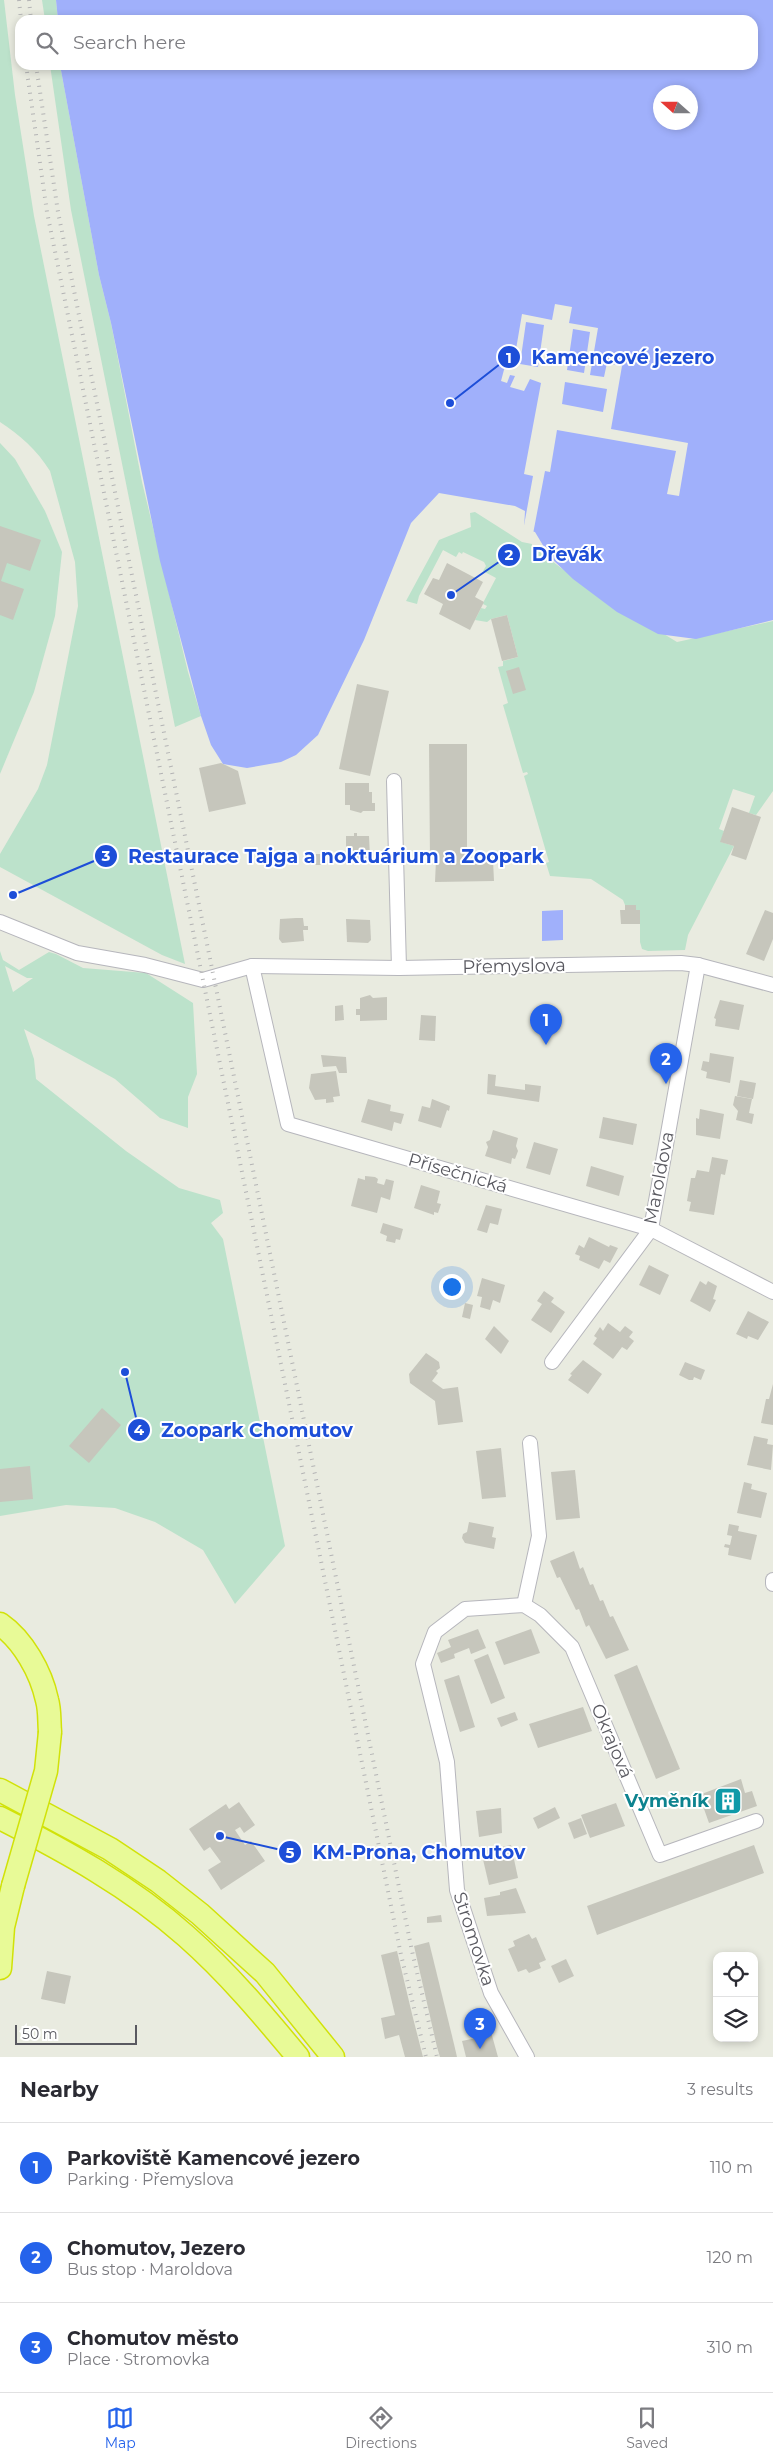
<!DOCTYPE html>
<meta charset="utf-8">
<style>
:root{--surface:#fff;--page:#f2f2f3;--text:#2b2b33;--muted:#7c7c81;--line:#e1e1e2;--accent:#2563eb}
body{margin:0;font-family:Montserrat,sans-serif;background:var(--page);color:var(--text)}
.controls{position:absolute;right:15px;bottom:15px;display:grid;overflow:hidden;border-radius:10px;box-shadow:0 2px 8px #0003}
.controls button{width:45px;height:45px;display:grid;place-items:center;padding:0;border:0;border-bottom:1px solid var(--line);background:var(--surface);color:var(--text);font:25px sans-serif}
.compass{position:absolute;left:653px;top:85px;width:45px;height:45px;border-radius:50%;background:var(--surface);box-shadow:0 2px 8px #0003;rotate:291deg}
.scale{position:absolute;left:15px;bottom:12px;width:122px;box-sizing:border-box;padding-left:5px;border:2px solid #595960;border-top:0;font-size:14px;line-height:18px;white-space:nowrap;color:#595960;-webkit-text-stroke:4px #fff;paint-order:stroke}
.you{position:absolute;left:451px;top:1286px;width:18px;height:18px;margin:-12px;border:4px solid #fff;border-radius:50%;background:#1a73e8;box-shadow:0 0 0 8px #1a73e833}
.badge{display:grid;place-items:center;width:32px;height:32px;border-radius:50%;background:var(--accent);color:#fff;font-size:16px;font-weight:700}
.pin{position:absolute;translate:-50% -41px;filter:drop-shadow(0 1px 2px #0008)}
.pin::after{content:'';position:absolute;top:26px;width:18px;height:15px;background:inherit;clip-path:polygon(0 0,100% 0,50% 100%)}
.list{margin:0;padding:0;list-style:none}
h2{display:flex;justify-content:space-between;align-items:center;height:65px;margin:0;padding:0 20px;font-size:21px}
h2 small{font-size:16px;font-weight:400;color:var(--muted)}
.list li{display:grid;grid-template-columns:32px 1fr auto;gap:15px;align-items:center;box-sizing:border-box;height:90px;padding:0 20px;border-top:1px solid var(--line)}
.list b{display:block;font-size:19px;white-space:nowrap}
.list p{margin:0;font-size:16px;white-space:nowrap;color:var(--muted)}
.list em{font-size:16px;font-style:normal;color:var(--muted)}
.icon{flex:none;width:28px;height:28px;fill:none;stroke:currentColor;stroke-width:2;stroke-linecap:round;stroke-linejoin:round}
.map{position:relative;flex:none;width:773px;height:2057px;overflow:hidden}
.search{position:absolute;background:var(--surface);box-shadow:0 2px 8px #0003;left:15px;right:15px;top:15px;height:55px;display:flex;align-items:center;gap:12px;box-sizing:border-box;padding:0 18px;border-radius:15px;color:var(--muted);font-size:19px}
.sheet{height:335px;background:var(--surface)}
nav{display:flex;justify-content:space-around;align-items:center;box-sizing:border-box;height:70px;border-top:1px solid var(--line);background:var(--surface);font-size:14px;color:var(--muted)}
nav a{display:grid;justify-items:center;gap:2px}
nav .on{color:var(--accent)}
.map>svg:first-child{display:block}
.green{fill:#bce2cb;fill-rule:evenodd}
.water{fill:#a0b0fb;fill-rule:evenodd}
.pier{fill:#e9ebe0;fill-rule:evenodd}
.building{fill:#c6c6bc}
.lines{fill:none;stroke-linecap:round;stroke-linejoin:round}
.minor-casing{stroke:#b6b6bc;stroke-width:16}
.trunk-casing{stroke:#d1e209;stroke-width:25}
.minor{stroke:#fff;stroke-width:14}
.trunk{stroke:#e8fa97;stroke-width:22}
.rail{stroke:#b3b3b4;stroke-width:4;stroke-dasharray:1 6;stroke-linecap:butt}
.trunk-bridge-casing{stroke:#d1e209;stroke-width:25;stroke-linecap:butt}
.trunk-bridge{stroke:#e8fa97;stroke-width:22}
.labels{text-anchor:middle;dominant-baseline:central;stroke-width:4;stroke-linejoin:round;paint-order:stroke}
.street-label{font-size:18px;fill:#595960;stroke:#fff}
.culture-label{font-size:18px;font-weight:bold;fill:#0d838f;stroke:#fff;text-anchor:end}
.leader{fill:none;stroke:#1d4ed8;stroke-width:2}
.callout-dot{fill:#1d4ed8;stroke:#fff;stroke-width:2}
.mark-label{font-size:15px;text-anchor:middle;font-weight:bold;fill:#fff}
.callout-label{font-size:19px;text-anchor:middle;font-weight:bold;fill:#1d4ed8;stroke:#fff;stroke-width:4;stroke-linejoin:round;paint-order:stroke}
</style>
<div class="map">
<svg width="773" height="2057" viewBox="0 0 773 2057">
<rect width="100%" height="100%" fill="#e9ebe0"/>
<g class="green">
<path d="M0,0H4L15,95L34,216L185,964L162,955L0,867V854L38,789L47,765L78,606L75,562L50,471C37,450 20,435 0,422Z"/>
<polygon points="42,0 56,0 58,20 45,20"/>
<polygon points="50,65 60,65 99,275 111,323 142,482 188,672 201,716 175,727 71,210"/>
<polygon points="0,443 15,459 45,511 62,552 55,616 34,692 0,774"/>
<polygon points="475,512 522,542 532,544 532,546 622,614 626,611 677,642 773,621 773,791 756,815 749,813 755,796 733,789 719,829 724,831 721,842 734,846 688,935 685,950 648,951 642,949 640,942 640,910 636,910 636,905 625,905 623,900 591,879 550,876 546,863 549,862 524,776 528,774 527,772 523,773 503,705 508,703 498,667 503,666 503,661 518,657 507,615 491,619 487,622 475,620 481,608 485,609 487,606 483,604 484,601 496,578 483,571 486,566 484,562 463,552 462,554 459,552 456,557 443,550 419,596 417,604 406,601 439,540 471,527 470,513"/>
<path d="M0,951L3,960L19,970L49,952L56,954L83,968L146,973L193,1003L197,1074L188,1097V1128L160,1118L115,1079L24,1029L34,1059L36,1079L126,1151L179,1188L220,1200L223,1213L211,1223L223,1239L285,1546L235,1604L203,1550L155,1522L115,1508L66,1505L0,1516ZM5,966L27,978H33L13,992Z"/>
</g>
<g class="water">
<path d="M56,0H773V620L696,639L658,634L617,612L573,579L550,557L535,532L524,529L525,511L515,506L439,493L411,523L364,640L318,735L296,755L281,762L247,768L223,764L211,745L201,716L160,561L111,323L99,275L60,65H753V20H58ZM660,92H690V122H660Z"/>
<polygon points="563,910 563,940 542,941 542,911"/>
</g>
<path class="pier" d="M555,304L572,307L569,323L598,328L590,375L604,377L607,363L622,366L611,429L688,443L679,496L667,494L676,451L557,430L550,472L545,471L533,534L523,531L533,476L524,474L541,383L530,379L524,391L510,387L515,376L510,375L507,383L501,381L505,366L513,367L522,314L552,320ZM526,322L544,325L538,367L520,364ZM573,329L590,332L584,373L567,370ZM565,382L607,389L603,412L562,404Z"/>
<g class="building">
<polygon points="0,526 41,540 30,571 7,563 1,581 24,589 13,620 0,615"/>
<polygon points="447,563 483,582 475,597 484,602 470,630 439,614 443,604 424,594 433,578 439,580"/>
<polygon points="507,615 518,657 502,661 491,619"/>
<polygon points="519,667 526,690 513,694 506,671"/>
<polygon points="357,684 389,691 370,776 339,769"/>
<polygon points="429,744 467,744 467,860 493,860 494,881 435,882 436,860 430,860"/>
<polygon points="221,763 238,771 246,804 209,812 199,768"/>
<polygon points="345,783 369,783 369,792 372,792 372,803 375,803 375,811 363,811 361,813 350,810 350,805 345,805"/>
<polygon points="732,807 761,817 746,860 731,855 734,846 720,842"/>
<polygon points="354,833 357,833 357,836 369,836 370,857 368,860 346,858 346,836 354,836"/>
<rect x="308" y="854" width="14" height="11"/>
<polygon points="625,905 636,905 636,910 640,910 640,924 621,924 620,910 625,910"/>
<polygon points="765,910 773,913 773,939 764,961 746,954"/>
<polygon points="296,918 303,918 304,926 308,926 308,930 303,930 304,941 282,943 279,939 280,919"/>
<polygon points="346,919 370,920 371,940 368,943 347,942"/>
<polygon points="370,995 373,998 387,997 387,1020 360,1021 360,1015 356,1015 356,1009 360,1009 360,998"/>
<polygon points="720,1000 744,1005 739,1030 715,1026 716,1019 714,1018"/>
<polygon points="343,1005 344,1020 335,1021 335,1006"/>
<polygon points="421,1015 436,1016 435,1041 419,1040"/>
<polygon points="710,1053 734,1057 730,1083 706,1078 707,1072 701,1070 703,1061 709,1062"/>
<polygon points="321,1055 346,1057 347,1073 339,1073 336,1066 323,1067"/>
<polygon points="336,1071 340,1096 333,1097 334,1102 326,1103 326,1099 315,1100 309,1088 311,1074"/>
<polygon points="488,1074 496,1075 495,1086 525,1090 525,1084 541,1086 539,1102 487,1094"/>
<polygon points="740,1080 756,1083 753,1099 737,1096"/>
<polygon points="735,1096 752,1099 749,1113 754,1114 752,1124 736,1120 738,1111 733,1105"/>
<polygon points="368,1099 391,1105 390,1111 404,1114 401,1124 394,1122 392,1131 361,1122"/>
<polygon points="432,1099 450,1106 449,1111 447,1110 441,1128 418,1121 422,1106 430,1108"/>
<polygon points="700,1109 724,1114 720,1139 696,1135 696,1118 699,1119"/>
<polygon points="603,1117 637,1124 633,1145 599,1138"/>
<polygon points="493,1130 518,1138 516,1146 518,1151 515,1159 512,1158 511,1164 485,1156 488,1147 486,1142 490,1140"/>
<polygon points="534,1142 558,1149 550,1175 526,1168"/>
<polygon points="712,1157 728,1160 725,1175 721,1174 714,1215 689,1211 691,1202 687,1201 691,1178 695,1178 697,1170 709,1172"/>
<polygon points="591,1166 624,1176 619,1196 586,1186"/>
<polygon points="365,1176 375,1177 378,1179 377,1183 384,1185 386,1179 394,1181 390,1200 381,1197 377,1213 351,1206 358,1178 365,1180"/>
<polygon points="421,1185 440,1191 437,1203 441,1204 438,1213 434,1212 434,1215 414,1208"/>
<polygon points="486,1205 502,1209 498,1225 490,1223 487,1233 477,1230"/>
<polygon points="383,1223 403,1229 400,1240 396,1239 395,1243 386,1241 387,1236 380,1233"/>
<polygon points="589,1237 609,1247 610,1245 618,1248 610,1263 604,1260 599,1269 579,1260 580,1256 575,1254 579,1245 584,1248"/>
<polygon points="649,1265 669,1275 660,1295 639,1285"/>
<polygon points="482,1278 505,1285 500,1303 493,1300 490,1310 480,1307 482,1297 477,1296"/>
<polygon points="700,1281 706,1285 708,1281 717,1286 713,1299 716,1300 710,1312 690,1301"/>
<polygon points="544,1291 554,1298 551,1302 565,1312 551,1333 531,1320 542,1304 537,1301"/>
<polygon points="465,1303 473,1305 470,1319 462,1317"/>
<polygon points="748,1311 769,1322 758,1340 748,1336 747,1339 736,1334"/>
<polygon points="608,1323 620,1332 625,1326 633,1332 629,1337 634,1341 627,1350 622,1347 613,1359 593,1344 597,1338 594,1336 600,1327 603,1331"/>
<polygon points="494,1326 509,1341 501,1354 485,1339"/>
<polygon points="426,1353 439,1362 440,1368 436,1371 438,1373 432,1381 443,1389 458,1387 463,1422 438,1425 435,1401 410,1383 409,1374"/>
<polygon points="583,1360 602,1374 588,1394 568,1380 572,1375 570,1374"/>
<polygon points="685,1362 705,1370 701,1380 694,1377 693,1380 689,1380 679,1375"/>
<polygon points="773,1384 773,1425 761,1423 766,1399 769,1399"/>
<polygon points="102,1408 121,1425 89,1463 69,1446"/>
<polygon points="754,1436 768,1439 767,1444 773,1445 771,1470 747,1465"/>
<polygon points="501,1448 506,1497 482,1499 476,1451"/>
<polygon points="30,1466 33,1499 0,1502 0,1469"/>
<polygon points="575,1470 580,1518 556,1520 551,1472"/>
<polygon points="744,1482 752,1484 751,1489 767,1493 761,1518 737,1513"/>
<polygon points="469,1522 494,1527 492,1537 496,1538 494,1549 465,1543 462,1538 463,1534 467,1532"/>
<polygon points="729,1524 739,1526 738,1531 757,1535 751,1560 728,1555 729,1548 724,1547 725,1544 730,1545 732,1536 727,1535"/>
<polygon points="574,1551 580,1569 583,1567 590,1585 593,1584 600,1601 603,1600 610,1617 613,1616 629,1650 606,1659 589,1625 586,1627 579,1609 576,1610 560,1577 557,1578 550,1561"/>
<polygon points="478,1629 486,1648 471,1654 469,1648 454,1654 455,1658 441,1663 437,1653 451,1647 448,1640"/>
<polygon points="531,1629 540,1653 504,1665 495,1642"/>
<polygon points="488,1654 505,1698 491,1704 474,1660"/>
<polygon points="637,1665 680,1769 656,1779 614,1675"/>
<polygon points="459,1675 475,1727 460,1732 444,1680"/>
<polygon points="583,1707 592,1731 538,1748 529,1724"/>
<polygon points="515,1712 518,1720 501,1727 497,1718"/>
<polygon points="741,1779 745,1793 752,1791 757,1806 709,1823 699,1795"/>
<polygon points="239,1802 255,1825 244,1833 240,1827 235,1830 245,1845 251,1841 265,1861 221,1890 208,1870 221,1862 210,1847 204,1851 189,1829 226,1804 229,1809"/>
<polygon points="616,1803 625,1826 590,1838 581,1815"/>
<polygon points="555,1807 560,1818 538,1829 533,1818"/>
<polygon points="501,1808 502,1833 479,1837 476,1811"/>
<polygon points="581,1818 587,1834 574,1839 568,1823"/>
<polygon points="511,1845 518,1878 489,1885 481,1851"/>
<polygon points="754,1845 764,1873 597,1935 587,1906"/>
<polygon points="516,1888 526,1913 487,1916 484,1898 500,1895 500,1892"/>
<polygon points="441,1915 442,1922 427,1923 427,1917"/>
<polygon points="529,1934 532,1939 536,1937 546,1960 539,1963 541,1968 529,1973 526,1969 518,1972 508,1949 515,1946 513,1941"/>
<polygon points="429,1942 454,2044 457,2057 440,2057 437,2047 414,1946"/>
<polygon points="397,1951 412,2014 423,2057 405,2057 399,2035 385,2039 381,2018 395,2015 381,1955"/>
<polygon points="566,1959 574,1976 559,1983 551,1966"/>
<polygon points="47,1971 71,1976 65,2004 41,1999"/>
<polygon points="486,2014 498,2057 466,2057 462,2041 476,2038 471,2018"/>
</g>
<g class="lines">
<g class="minor-casing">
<g id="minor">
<polyline points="394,781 399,968"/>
<polyline points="0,922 77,953 145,965 203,980 252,966 399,968 681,963 698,965 773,985"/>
<polyline points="252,966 288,1124 651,1229 773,1292"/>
<polyline points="552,1362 651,1229 698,965"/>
<polyline points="773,1580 773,1584"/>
<polyline points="524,1605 539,1536 530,1443"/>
<polyline points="527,2057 491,1993 457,1890 447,1762 423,1664 435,1632 465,1609 524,1605 540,1615 572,1647 660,1855 756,1821"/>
</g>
</g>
<g class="trunk-casing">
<g id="trunk">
<path d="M0,1624C23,1640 41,1672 47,1700C50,1710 49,1721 50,1732"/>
<polyline points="0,1790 110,1849 158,1881 200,1914 265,1973 333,2057"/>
<path d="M0,1818C65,1851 131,1887 186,1936C228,1973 263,2015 298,2057"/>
<polyline points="0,1968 3,1927 13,1886"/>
</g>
</g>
<use href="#minor" class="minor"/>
<use href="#trunk" class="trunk"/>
<g class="rail">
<polyline points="19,0 21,20"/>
<polyline points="29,0 31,20"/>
<polyline points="26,65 47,212 401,1955 426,2057"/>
<polyline points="36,65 58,212 412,1951 437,2057"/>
</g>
<g class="trunk-bridge-casing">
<polyline id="trunk-bridge" points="13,1886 46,1771 50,1732"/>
</g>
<use href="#trunk-bridge" class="trunk-bridge"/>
</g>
<defs>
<g id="building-square" transform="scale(1.4375)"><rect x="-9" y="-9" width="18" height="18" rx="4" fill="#0f9aa8" stroke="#fff"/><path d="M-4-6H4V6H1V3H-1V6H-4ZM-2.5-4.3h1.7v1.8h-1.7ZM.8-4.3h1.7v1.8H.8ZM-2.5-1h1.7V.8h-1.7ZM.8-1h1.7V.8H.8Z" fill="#fff"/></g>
</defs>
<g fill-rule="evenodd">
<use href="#building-square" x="728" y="1801"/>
</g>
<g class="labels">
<g class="street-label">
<text transform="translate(514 966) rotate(-1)">Přemyslova</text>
<text transform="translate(458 1173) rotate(16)">Přísečnická</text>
<text transform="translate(659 1178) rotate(-79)">Maroldova</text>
<text transform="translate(612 1741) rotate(67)">Okrajová</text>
<text transform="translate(474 1939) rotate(72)">Stromovka</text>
</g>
<g class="culture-label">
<text x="709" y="1801">Vyměník</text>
</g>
</g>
<path class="leader" d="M450 403L509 357M451 595L509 555M13 895L106 856M125 1372L139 1430M220 1836L290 1852"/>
<g class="callout-dot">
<circle cx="450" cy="403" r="5"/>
<circle cx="451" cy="595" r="5"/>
<circle cx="13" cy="895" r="5"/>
<circle cx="125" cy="1372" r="5"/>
<circle cx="220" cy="1836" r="5"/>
<circle cx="509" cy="357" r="12"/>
<circle cx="509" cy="555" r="12"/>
<circle cx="106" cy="856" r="12"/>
<circle cx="139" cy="1430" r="12"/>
<circle cx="290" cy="1852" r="12"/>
</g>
<g class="mark-label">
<text x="509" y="363">1</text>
<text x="509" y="560">2</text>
<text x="106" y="861">3</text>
<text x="139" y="1435">4</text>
<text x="290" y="1858">5</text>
</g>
<g class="callout-label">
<text x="623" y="364">Kamencové jezero</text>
<text x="567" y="561">Dřevák</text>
<text x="336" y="863">Restaurace Tajga a noktuárium a Zoopark</text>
<text x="257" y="1437">Zoopark Chomutov</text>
<text x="419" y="1859">KM-Prona, Chomutov</text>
</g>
</svg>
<div class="controls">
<button><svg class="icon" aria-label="locate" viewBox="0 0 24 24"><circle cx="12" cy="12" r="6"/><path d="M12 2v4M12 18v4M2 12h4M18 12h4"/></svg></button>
<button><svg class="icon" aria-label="layers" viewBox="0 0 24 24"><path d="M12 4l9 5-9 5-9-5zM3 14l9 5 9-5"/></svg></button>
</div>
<svg class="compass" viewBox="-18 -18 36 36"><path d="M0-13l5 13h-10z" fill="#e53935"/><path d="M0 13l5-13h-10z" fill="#7c7c81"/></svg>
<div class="scale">50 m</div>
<div class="you"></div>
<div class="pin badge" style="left:546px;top:1045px">1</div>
<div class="pin badge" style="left:666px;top:1084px">2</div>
<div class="pin badge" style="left:480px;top:2049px">3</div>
<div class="search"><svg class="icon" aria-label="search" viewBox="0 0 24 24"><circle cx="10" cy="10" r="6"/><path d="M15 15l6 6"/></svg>Search here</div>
</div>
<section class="sheet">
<h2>Nearby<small>3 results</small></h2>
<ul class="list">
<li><span class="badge">1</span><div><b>Parkoviště Kamencové jezero</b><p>Parking · Přemyslova</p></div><em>110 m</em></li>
<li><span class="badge">2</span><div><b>Chomutov, Jezero</b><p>Bus stop · Maroldova</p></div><em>120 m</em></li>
<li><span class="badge">3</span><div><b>Chomutov město</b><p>Place · Stromovka</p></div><em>310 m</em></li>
</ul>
</section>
<nav>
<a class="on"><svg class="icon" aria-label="map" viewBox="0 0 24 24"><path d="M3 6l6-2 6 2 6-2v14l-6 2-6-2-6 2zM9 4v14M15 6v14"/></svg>Map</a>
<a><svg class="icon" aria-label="directions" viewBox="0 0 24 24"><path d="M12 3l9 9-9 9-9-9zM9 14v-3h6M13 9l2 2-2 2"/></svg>Directions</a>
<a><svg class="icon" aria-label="saved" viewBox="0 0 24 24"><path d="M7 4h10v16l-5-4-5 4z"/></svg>Saved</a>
</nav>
